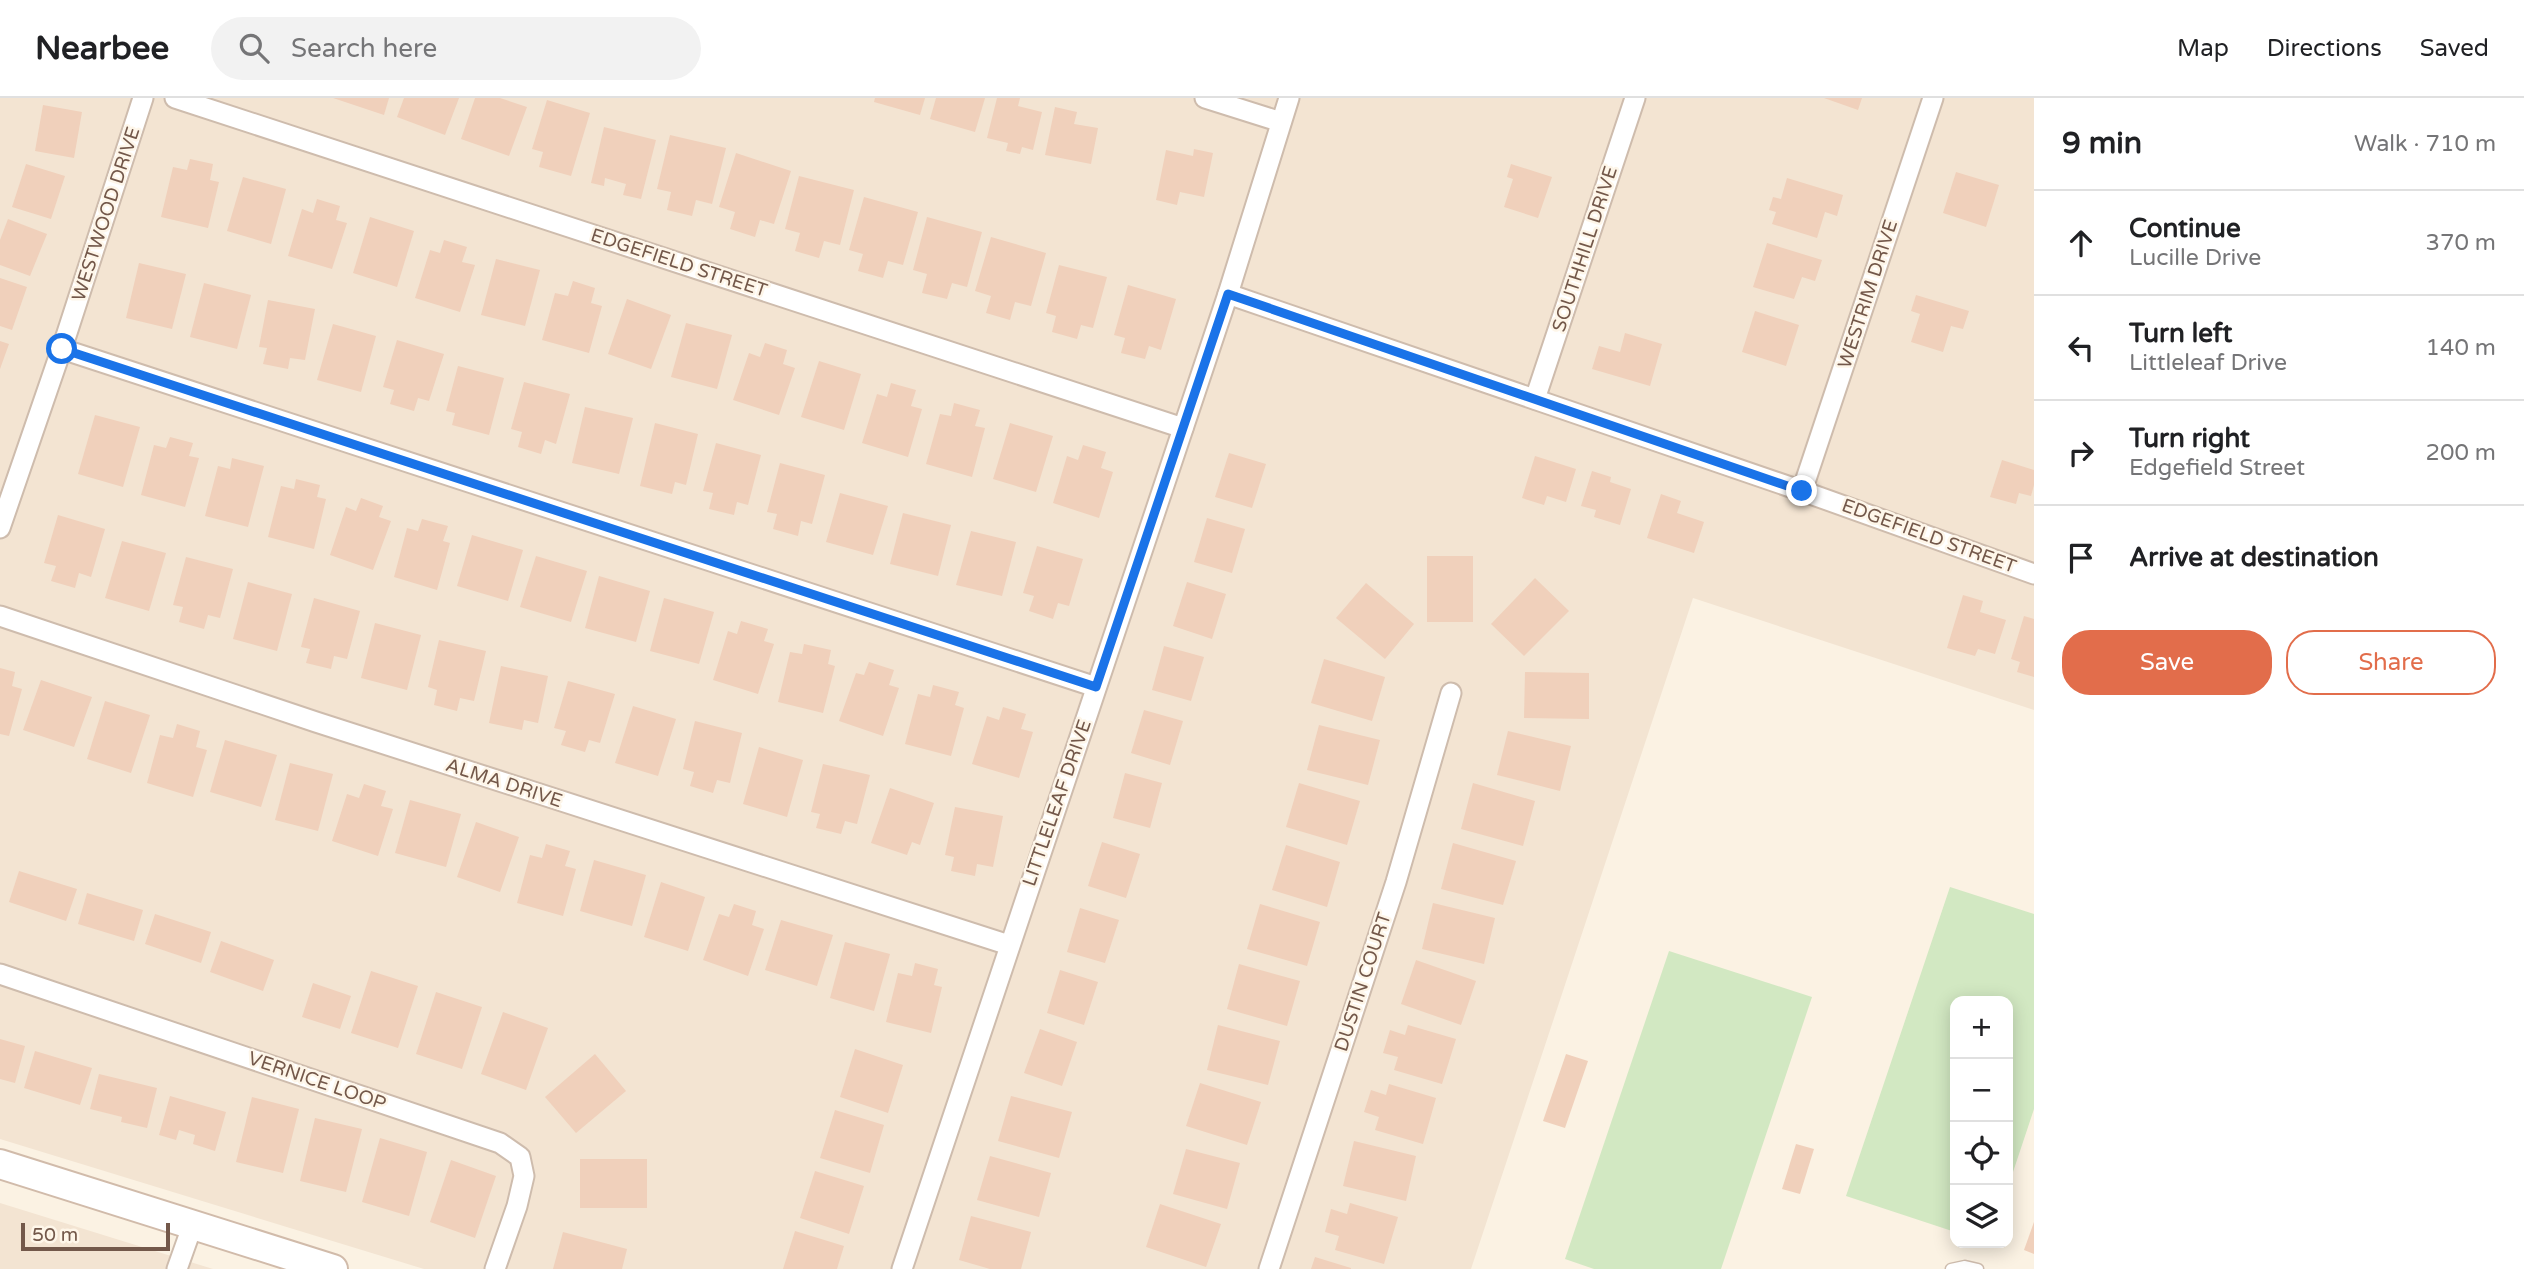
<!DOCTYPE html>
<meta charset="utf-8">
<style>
:root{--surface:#fff;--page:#f2f2f2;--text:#202124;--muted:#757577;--line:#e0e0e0;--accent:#e26d4b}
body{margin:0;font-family:"Varela Round",sans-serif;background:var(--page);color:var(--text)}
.controls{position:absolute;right:21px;bottom:21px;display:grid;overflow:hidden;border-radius:14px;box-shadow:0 4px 18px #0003}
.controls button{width:63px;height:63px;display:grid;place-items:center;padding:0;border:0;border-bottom:2px solid var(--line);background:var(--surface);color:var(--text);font:35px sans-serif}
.scale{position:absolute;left:21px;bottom:18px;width:149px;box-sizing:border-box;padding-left:7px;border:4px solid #73584a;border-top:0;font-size:19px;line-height:24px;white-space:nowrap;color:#73584a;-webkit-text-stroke:5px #fef6e9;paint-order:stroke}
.stop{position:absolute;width:21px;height:21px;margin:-16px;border:5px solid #1a73e8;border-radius:50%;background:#fff}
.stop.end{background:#1a73e8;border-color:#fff;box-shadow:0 2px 7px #0008}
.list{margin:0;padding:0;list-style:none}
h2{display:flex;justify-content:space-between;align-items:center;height:91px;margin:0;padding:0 28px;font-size:30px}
h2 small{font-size:23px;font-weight:400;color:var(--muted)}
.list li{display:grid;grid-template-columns:46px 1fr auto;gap:21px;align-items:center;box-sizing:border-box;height:105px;padding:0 28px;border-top:2px solid var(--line)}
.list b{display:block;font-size:26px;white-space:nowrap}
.list p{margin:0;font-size:23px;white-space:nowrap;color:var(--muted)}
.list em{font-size:23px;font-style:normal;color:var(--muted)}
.actions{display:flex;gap:14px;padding:21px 28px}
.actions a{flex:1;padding:16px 0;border:2px solid var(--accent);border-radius:28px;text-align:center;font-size:24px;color:var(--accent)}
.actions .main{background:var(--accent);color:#fff}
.icon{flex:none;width:38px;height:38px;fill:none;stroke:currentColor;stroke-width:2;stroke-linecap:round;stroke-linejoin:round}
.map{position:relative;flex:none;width:2034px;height:1171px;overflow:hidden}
header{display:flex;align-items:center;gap:42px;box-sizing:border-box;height:98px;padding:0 35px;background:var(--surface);border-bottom:2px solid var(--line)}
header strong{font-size:33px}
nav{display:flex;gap:38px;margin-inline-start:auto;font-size:24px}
.search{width:490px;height:63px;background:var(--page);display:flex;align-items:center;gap:18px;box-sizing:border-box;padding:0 24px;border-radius:38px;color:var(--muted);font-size:26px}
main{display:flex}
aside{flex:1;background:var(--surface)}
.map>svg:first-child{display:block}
.residential{fill:#f3e4d2}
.green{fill:#d2e8c2}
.building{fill:#f0d0bb}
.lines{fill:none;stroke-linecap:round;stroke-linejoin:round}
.lane-casing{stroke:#cebcad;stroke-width:13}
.street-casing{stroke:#cebcad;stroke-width:23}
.secondary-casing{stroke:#d1bbaa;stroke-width:32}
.lane{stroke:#fff;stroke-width:10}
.street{stroke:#fff;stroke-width:19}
.secondary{stroke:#fff;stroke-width:28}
.route{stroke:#1a73e8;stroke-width:9}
.labels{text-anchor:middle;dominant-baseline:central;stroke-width:5;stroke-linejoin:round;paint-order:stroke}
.street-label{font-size:19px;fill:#73584a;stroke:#fef6e9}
</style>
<header>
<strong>Nearbee</strong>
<div class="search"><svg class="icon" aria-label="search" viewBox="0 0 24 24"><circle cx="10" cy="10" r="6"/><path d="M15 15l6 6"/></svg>Search here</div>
<nav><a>Map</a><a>Directions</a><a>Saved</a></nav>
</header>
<main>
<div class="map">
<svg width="2034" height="1171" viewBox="0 0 2034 1171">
<rect width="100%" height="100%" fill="#fbf2e3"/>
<g class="residential">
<polygon points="0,0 2034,0 2034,612 1693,500 1471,1171 424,1171 0,1041"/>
<polygon points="0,1105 213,1171 0,1171"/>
</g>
<g class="green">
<polygon points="1950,789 2034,816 2034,1011 2008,1089 2008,903 1955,903 1955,1134 1846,1098"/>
<polygon points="1669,853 1812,899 1721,1171 1594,1171 1565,1161"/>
</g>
<g class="building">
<polygon points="333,0 389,0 384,17"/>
<polygon points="404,0 459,0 445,37 397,19"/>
<polygon points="475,0 500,0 527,9 509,58 461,41"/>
<polygon points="875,0 925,0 920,17 874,4"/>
<polygon points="936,0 985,0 975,34 930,21"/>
<polygon points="997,0 1020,0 1018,8 1042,14 1033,52 1022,49 1020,56 1006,53 1008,45 987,40"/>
<polygon points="1824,0 1862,0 1858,12"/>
<polygon points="547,2 590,15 571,78 539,69 543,54 532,51"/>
<polygon points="43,7 82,14 74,60 35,53"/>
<polygon points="1055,9 1077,14 1074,26 1098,30 1091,66 1045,57"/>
<polygon points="604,29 656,42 641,101 623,97 626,86 605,80 604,88 591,85"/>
<polygon points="670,37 726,50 712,106 696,102 692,118 667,112 671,94 657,91"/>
<polygon points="1194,51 1213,55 1204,99 1180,94 1177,107 1156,102 1166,52 1193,58"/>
<polygon points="736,55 791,73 774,126 760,122 755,139 730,131 735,114 719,109"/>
<polygon points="190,61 213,66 210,82 219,84 208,130 161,119 173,69 187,72"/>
<polygon points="26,66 65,78 51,121 12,109"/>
<polygon points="1511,66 1552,79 1538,120 1504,109 1513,81 1507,79"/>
<polygon points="1956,74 1999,87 1986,129 1943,115"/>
<polygon points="799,78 854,92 840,147 824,143 819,160 795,153 800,135 785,131"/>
<polygon points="243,79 286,91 271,146 227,133"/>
<polygon points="1787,80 1843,97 1837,118 1825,114 1817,140 1772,126 1776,114 1769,112 1773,99 1781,101"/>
<polygon points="864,99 918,114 903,167 888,163 883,180 858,173 863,156 849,152"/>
<polygon points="317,101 340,108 336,122 347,125 332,171 288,158 302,111 313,115"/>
<polygon points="370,119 414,133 397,189 353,175"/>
<polygon points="927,119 982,134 967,189 952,185 947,201 922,195 927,176 913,172"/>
<polygon points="8,121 47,136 30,178 0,167 0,142"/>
<polygon points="991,139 1046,155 1031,208 1015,204 1010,222 986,215 991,198 975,193"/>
<polygon points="444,142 467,149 462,164 475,167 460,214 415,200 430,152 440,155"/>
<polygon points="1767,145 1822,162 1815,183 1802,179 1794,201 1753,189"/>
<polygon points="496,161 540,172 525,228 481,217"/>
<polygon points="139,165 186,176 172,231 126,220"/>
<polygon points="1059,167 1107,179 1093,230 1081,227 1077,241 1052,234 1056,218 1046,215"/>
<polygon points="0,180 27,189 12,232 0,228"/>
<polygon points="573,183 595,190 591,205 602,208 589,255 542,242 555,195 568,198"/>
<polygon points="204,185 251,197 237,251 190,239"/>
<polygon points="1128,187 1176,201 1161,252 1149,248 1145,261 1121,255 1125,240 1114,237"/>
<polygon points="1916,197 1969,213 1963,231 1951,228 1943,254 1911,244 1920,216 1911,213"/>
<polygon points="627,201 671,217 651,271 608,256"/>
<polygon points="268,202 315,211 305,262 290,260 288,271 263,266 267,250 259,249"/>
<polygon points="1755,213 1799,227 1786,268 1742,254"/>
<polygon points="686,225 732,237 717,291 671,279"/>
<polygon points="333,226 376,238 361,294 317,282"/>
<polygon points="1625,235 1662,246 1650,288 1592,271 1599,248 1620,254"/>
<polygon points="397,242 444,256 429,303 418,300 414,313 390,306 394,292 383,289"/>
<polygon points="0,243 9,246 0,271"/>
<polygon points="765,245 787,252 783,266 795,270 779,317 733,302 749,255 760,259"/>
<polygon points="819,263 861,276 844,332 801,319"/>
<polygon points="458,268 504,280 489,337 452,327 455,315 446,313"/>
<polygon points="524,284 570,296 556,346 545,342 541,356 518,349 522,334 511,331"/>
<polygon points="891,285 916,292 911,308 922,311 908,359 862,345 877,296 887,299"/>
<polygon points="954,305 980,312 975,328 985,330 972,379 926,366 940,316 951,318"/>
<polygon points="585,309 633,320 619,376 572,365"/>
<polygon points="95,317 140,329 123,389 78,376"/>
<polygon points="655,325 698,336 686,387 675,384 672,396 640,388"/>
<polygon points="1010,325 1053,338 1036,394 993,381"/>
<polygon points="170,339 193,345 189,358 199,360 185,409 141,397 154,347 166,350"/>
<polygon points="716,345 761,357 748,407 737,404 734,417 709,411 713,395 703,393"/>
<polygon points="1083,347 1106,354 1101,370 1113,374 1099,420 1053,405 1067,358 1078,362"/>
<polygon points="1229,355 1266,366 1252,410 1215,399"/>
<polygon points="1535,358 1576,371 1566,404 1547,398 1544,407 1522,400"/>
<polygon points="232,360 264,368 248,429 205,418 218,368 230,371"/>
<polygon points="2002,362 2034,372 2034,387 2031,398 2019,395 2016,406 1990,399"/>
<polygon points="780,365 825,377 812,426 801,423 798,438 773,431 777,416 767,414"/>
<polygon points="1592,373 1611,379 1610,384 1631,391 1620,427 1594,419 1596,412 1581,408"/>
<polygon points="296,381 320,387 317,399 326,401 314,451 268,439 281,388 294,391"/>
<polygon points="840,395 888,408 873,457 826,444"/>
<polygon points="1661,396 1681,403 1677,415 1704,424 1694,455 1647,440"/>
<polygon points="361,400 383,408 379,419 391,423 373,472 330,457 346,409 356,413"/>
<polygon points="903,415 951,427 938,478 890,466"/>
<polygon points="58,417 105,431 91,479 79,475 75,490 51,483 56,468 44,465"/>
<polygon points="1207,420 1245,431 1232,475 1194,464"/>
<polygon points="422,421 448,428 443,443 450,445 437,492 394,479 407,430 418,433"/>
<polygon points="971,433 1016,444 1002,498 956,487"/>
<polygon points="472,437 523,452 508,503 457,488"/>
<polygon points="122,443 166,455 149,513 105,500"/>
<polygon points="1037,448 1083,461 1069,508 1058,505 1053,521 1029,513 1034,498 1023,495"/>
<polygon points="536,458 587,473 571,524 520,509"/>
<rect x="1427" y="458" width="46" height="66"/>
<polygon points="186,459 233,471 220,520 208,517 204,531 179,524 183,509 173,507"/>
<polygon points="599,478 650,493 636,544 585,530"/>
<polygon points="1535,480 1569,513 1524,558 1491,526"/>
<polygon points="248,484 292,496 277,553 233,541"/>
<polygon points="1187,484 1226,496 1212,541 1173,528"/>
<polygon points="1366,485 1414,526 1385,561 1336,520"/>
<polygon points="1963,497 1983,503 1980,514 2006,522 1995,556 1978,551 1975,558 1947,550"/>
<polygon points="314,500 360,513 347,561 334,558 331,571 306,565 310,551 301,549"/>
<polygon points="664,500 714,514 699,566 650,553"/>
<polygon points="2024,518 2034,521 2034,579 2017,574 2020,564 2011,561"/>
<polygon points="741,523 768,531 764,543 774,546 758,596 713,582 728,533 737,536"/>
<polygon points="375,525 421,537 407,592 361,580"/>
<polygon points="439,542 486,553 474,603 460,600 457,613 434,607 437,592 428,589"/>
<polygon points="804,546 831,552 828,566 835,568 823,615 778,604 790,554 802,556"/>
<polygon points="1164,548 1204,559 1191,603 1152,592"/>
<polygon points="1324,561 1385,579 1372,623 1311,605"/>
<polygon points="869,564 894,572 889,587 899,590 883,638 839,623 856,575 864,577"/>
<polygon points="501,568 548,578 538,625 524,622 522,632 489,625"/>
<polygon points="0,570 15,574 12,588 22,591 9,638 0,636"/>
<polygon points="1525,574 1589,575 1589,621 1524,620"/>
<polygon points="41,582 92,599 74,649 23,632"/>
<polygon points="568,583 615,596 600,645 589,642 585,654 561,647 566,633 554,630"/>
<polygon points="933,587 959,594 955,607 964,610 951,658 905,646 918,596 930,599"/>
<polygon points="105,603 150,617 131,675 87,661"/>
<polygon points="633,608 676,621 658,678 615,665"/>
<polygon points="1003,609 1026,616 1021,631 1033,634 1019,680 972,666 987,618 999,622"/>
<polygon points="1144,612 1183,623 1170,667 1131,655"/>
<polygon points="695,623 742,635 730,685 717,682 713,695 690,688 694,674 683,671"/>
<polygon points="177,626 200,633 196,649 207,652 193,699 147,685 160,637 173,640"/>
<polygon points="1319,627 1380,642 1368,687 1307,672"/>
<polygon points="1508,633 1571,648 1560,693 1497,677"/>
<polygon points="225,642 277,657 261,709 210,694"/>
<polygon points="759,649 803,662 787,719 743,706"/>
<polygon points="290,665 333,676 318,733 275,722"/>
<polygon points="823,666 870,677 857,726 845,723 841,736 816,730 820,716 811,714"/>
<polygon points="1125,675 1162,685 1150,730 1113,720"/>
<polygon points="1299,685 1360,703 1347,747 1286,729"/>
<polygon points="1473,685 1535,703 1523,748 1461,731"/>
<polygon points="364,686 386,693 381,708 393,711 378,758 332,743 347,696 359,700"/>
<polygon points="890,690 934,705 920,747 912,744 907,757 871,745"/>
<polygon points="410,702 461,716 446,769 395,755"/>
<polygon points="955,709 1003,718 993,769 977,766 975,778 951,773 954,759 945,757"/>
<polygon points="476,724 519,739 500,794 457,779"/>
<polygon points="1102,744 1140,756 1126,800 1088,788"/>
<polygon points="1453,745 1516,763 1503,807 1441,791"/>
<polygon points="546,746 570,753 565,768 576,771 563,818 517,805 530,757 542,760"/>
<polygon points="1286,747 1340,764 1327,809 1272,792"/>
<polygon points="594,762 646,777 632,828 580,813"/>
<polygon points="19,773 77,791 66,823 9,804"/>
<polygon points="661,784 705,799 688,853 644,839"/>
<polygon points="87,795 143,812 134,843 78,826"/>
<polygon points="1433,805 1495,820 1484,866 1422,851"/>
<polygon points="734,806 756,813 752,827 764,831 748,878 703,862 719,816 729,819"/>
<polygon points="1260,806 1320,824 1307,868 1247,851"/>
<polygon points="1080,810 1119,822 1105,865 1067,854"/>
<polygon points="155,816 211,834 201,865 145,846"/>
<polygon points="781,822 833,837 817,888 765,872"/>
<polygon points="221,843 274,862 263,893 210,874"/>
<polygon points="845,844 890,856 874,913 830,900"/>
<polygon points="1416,862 1476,883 1461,927 1401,906"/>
<polygon points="915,865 938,871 934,887 942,889 931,935 886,924 898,875 912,878"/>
<polygon points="1239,866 1300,883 1287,928 1227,911"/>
<polygon points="1060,872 1098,884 1084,927 1047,915"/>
<polygon points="371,873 418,888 398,950 351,935"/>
<polygon points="313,885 351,898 340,931 302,919"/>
<polygon points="436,894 482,909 462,971 416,956"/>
<polygon points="503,914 548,930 526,992 481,976"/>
<polygon points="1218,927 1280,943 1268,987 1207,972"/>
<polygon points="1408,927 1456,941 1442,986 1394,972 1398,959 1383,955 1390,932 1405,937"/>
<polygon points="1040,931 1077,944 1062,988 1024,975"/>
<polygon points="0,941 25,948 15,985 0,981"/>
<polygon points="855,951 903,967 888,1015 840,999"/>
<polygon points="35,953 92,970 80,1007 24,990"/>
<polygon points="595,956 626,993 576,1035 545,999"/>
<polygon points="1566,956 1588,963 1565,1030 1543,1023"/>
<polygon points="99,976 157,990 147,1030 121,1024 122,1019 90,1011"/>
<polygon points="1200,985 1261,1004 1247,1047 1186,1028"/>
<polygon points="1389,986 1436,1000 1423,1046 1375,1032 1379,1019 1364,1014 1371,992 1386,997"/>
<polygon points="170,998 226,1014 215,1053 193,1046 195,1037 179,1032 176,1042 159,1037"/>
<polygon points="1011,998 1072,1014 1059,1060 998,1043"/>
<polygon points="252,999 299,1011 283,1075 236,1064"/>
<polygon points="835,1012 884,1027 870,1075 820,1060"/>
<polygon points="315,1020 362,1031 346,1094 300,1083"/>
<polygon points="380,1040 427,1054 409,1118 362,1104"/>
<polygon points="1354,1043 1416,1058 1406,1103 1343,1088"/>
<polygon points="1796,1046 1814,1051 1800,1096 1782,1091"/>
<polygon points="1186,1051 1240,1065 1227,1111 1173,1096"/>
<polygon points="990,1058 1051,1075 1039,1119 977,1102"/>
<rect x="580" y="1061" width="67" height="49"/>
<polygon points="451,1062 496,1078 475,1140 430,1124"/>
<polygon points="815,1073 864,1088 849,1136 800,1120"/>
<polygon points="1350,1105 1398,1119 1384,1166 1335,1152 1339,1138 1325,1134 1331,1111 1347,1116"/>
<polygon points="1160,1106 1221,1126 1206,1169 1146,1149"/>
<polygon points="971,1118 1031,1134 1021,1171 990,1171 959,1162"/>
<polygon points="2034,1124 2034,1156 2024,1152"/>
<polygon points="795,1133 844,1148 837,1171 783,1171"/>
<polygon points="563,1134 627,1151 622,1171 553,1171"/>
<polygon points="1315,1159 1351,1170 1351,1171 1311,1171"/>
</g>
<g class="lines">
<g class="lane-casing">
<polyline id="lane" points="1951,1171 1965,1168 1978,1171"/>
</g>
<g class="street-casing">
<g id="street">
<polyline points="175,0 1183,330"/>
<polyline points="1205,0 1281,24"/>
<polyline points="1228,196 1802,393 2034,476"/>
<polyline points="62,251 1096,589"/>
<polyline points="1535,301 1635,0"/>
<polyline points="1802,393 1933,0"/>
<polyline points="0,430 67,235 143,0"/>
<polyline points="0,518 316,624 1009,847"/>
<polyline points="0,876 500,1045 520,1059 524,1078 517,1108 495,1171"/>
<polyline points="177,1171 193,1126"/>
<polyline points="902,1171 1228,196 1289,0"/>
<polyline points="1269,1171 1396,784 1451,595"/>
</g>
</g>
<g class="secondary-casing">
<polyline id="secondary" points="0,1066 333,1171"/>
</g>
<use href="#lane" class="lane"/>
<use href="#street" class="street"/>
<use href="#secondary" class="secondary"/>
</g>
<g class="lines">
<polyline class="route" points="62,251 1096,589 1228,196 1802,393"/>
</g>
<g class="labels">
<g class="street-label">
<text transform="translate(106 116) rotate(-72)">WESTWOOD DRIVE</text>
<text transform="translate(1585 151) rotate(-72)">SOUTHHILL DRIVE</text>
<text transform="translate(679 165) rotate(18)">EDGEFIELD STREET</text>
<text transform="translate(1868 196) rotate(-72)">WESTRIM DRIVE</text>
<text transform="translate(1929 438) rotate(20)">EDGEFIELD STREET</text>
<text transform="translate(504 685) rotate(18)">ALMA DRIVE</text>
<text transform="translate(1057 705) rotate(-71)">LITTLELEAF DRIVE</text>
<text transform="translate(1363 884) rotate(-72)">DUSTIN COURT</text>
<text transform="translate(317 983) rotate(19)">VERNICE LOOP</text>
</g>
</g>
</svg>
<div class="controls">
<button>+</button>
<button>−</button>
<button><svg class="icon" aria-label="locate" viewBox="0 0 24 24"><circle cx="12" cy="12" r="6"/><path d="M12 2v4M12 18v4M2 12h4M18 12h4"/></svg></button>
<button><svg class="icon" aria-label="layers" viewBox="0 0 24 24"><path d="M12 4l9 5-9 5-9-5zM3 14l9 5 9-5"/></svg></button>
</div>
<div class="scale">50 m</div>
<div class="stop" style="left:62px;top:251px"></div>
<div class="stop end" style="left:1802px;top:393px"></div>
</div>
<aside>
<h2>9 min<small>Walk · 710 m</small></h2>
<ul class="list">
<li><svg class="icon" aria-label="ahead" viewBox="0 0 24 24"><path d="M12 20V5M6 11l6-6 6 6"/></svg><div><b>Continue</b><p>Lucille Drive</p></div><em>370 m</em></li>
<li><svg class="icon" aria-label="left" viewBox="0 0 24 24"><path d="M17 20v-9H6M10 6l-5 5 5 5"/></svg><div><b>Turn left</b><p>Littleleaf Drive</p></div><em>140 m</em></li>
<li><svg class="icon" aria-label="right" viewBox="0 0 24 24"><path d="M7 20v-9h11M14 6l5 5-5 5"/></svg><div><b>Turn right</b><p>Edgefield Street</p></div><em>200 m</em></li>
<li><svg class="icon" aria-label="arrive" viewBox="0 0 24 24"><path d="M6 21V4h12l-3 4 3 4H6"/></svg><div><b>Arrive at destination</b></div></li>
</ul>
<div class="actions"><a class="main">Save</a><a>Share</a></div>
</aside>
</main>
